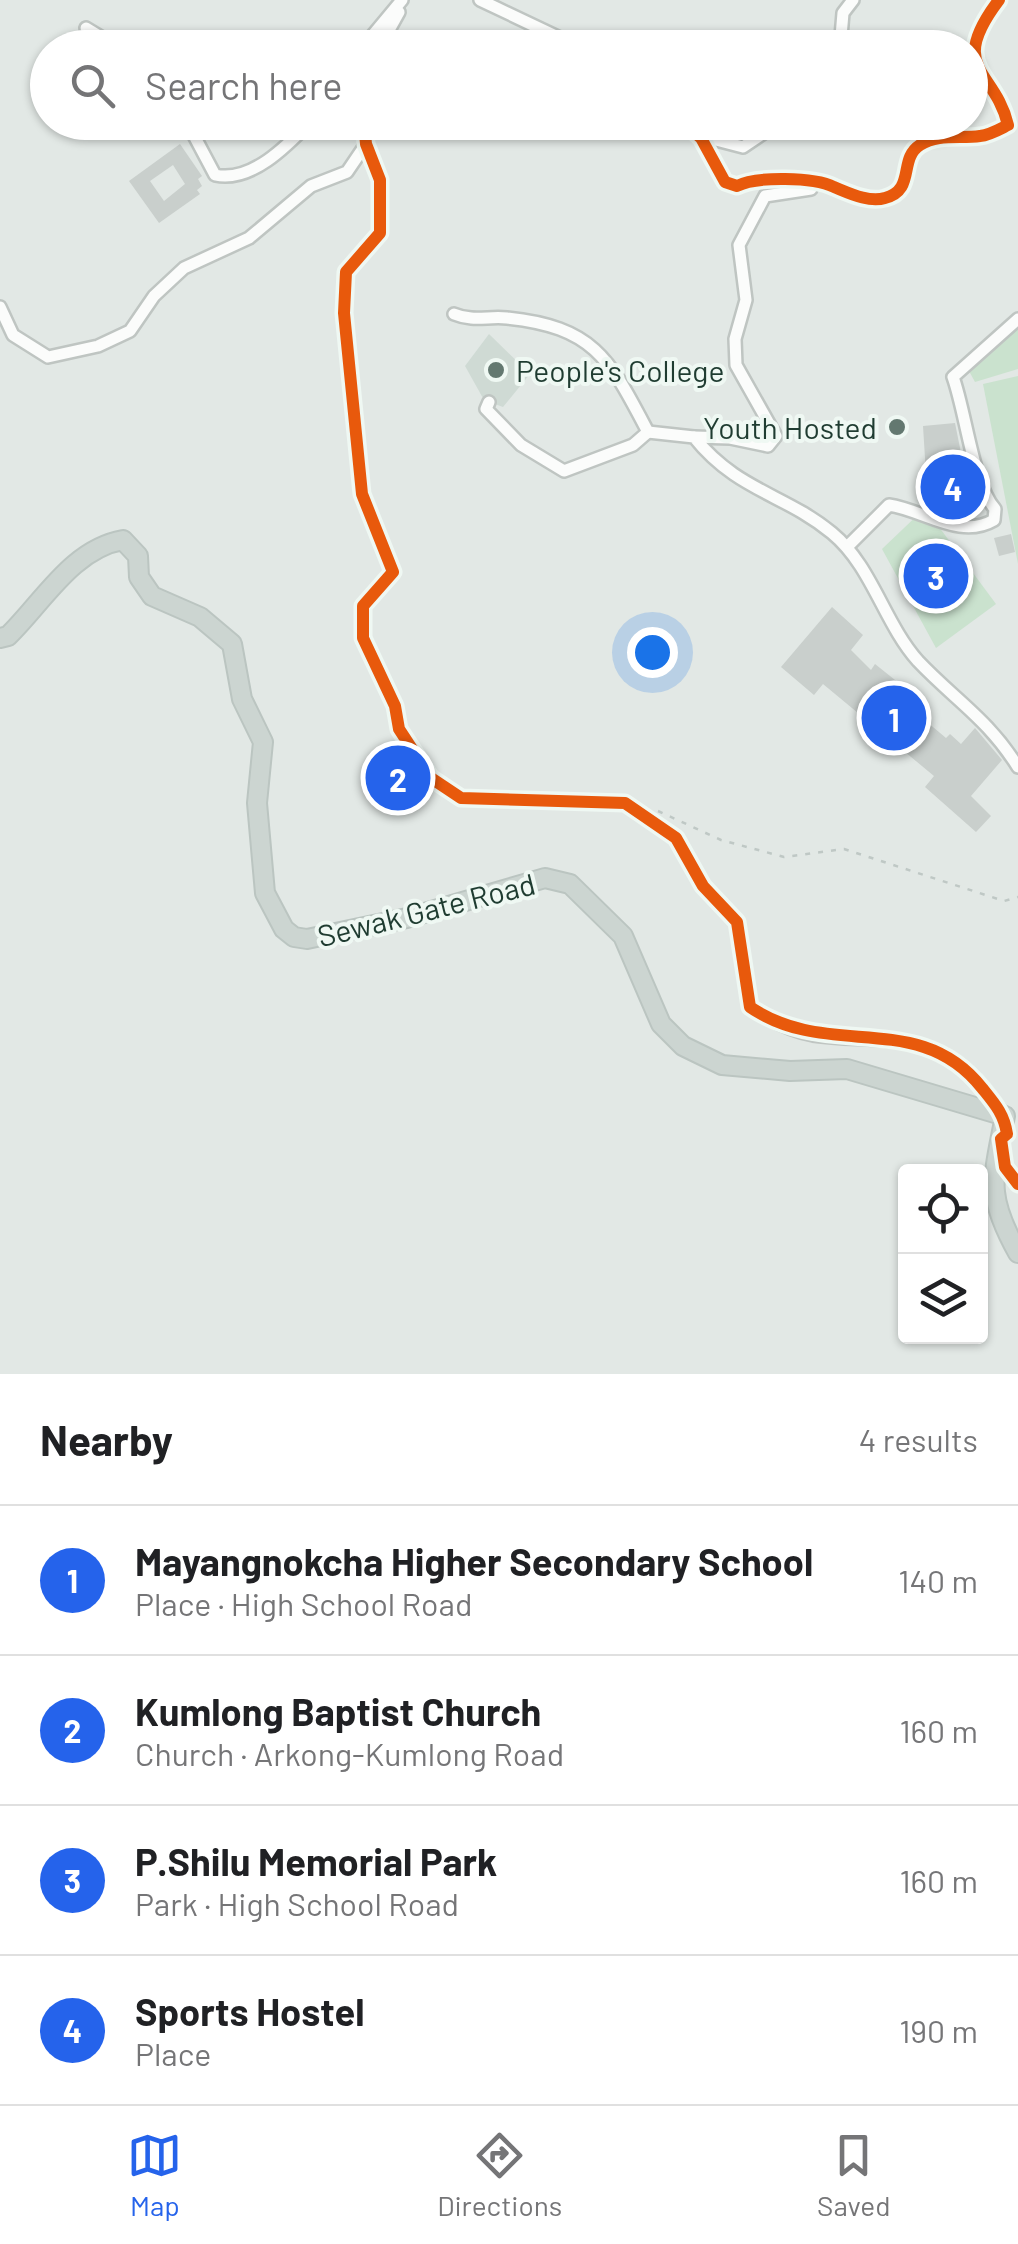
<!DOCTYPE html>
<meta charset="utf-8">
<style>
:root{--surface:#fff;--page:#f2f2f2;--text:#202124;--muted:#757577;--line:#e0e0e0;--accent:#2563eb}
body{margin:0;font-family:Barlow,sans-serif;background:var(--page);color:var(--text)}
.controls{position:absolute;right:30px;bottom:30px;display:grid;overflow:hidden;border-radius:10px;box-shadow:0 2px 8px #0004}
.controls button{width:90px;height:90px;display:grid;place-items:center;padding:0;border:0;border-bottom:2px solid var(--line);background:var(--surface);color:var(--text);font:50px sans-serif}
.you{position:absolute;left:652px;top:652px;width:35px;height:35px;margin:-25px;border:8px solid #fff;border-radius:50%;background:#1a73e8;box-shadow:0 0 0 15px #1a73e833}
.badge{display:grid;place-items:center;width:65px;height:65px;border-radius:50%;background:var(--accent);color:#fff;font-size:32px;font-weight:700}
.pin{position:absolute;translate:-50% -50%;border:5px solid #fff;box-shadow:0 2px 10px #0006}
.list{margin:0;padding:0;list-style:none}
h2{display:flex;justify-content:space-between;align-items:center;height:130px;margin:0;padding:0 40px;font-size:42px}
h2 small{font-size:32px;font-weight:400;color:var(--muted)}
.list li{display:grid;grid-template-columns:65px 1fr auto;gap:30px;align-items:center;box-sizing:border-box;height:150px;padding:0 40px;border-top:2px solid var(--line)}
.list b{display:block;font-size:38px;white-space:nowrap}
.list p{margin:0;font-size:32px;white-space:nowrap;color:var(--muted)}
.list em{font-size:32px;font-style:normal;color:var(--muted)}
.icon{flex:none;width:55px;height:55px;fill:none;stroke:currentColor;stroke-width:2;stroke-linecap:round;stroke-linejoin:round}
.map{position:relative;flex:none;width:1018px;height:1374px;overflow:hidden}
.search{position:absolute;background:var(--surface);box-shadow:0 2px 8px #0004;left:30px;right:30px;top:30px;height:110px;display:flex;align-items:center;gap:25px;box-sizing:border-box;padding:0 35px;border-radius:55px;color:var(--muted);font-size:38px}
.sheet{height:730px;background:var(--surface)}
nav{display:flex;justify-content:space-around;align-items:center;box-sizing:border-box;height:140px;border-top:2px solid var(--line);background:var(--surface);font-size:28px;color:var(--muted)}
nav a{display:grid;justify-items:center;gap:5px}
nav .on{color:var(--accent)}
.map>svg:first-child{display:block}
.built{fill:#cfdad4}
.green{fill:#cae2ce}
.building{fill:#c9cfcc;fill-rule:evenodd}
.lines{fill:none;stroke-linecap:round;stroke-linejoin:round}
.street-casing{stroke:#bfc5c2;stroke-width:16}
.primary-casing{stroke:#bbc5c1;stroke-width:22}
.path{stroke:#bfc8c5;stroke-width:2.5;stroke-dasharray:5 8;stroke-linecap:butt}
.street{stroke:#fbfcfb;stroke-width:11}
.primary{stroke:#ccd5d1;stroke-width:18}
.cycleway-casing{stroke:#eff8f3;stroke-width:19}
.cycleway{stroke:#e8590c;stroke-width:12}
.poi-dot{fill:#637870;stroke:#eff8f3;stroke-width:4}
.labels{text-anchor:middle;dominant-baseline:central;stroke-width:8;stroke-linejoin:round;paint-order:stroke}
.poi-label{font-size:30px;fill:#1f3c31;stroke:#eff8f3;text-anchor:start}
.street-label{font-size:30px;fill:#1f3c31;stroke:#eff8f3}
</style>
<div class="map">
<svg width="1018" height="1374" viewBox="0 0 1018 1374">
<rect width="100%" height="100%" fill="#e2e8e5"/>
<polygon class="built" points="489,334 530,374 503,407 484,400 465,366"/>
<g class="green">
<polygon points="1018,328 1018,369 975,382 969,371"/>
<polygon points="1018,376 1018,564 983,384"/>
<polygon points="925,508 996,604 936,648 882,549"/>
</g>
<g class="building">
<path d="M180,144L202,176L198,179L202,186L197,190L200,194L159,223L129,181ZM173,165L185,184L164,201L150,181Z"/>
<polygon points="955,423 971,503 948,514 943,512 933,472 926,474 923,426"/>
<polygon points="1011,534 1015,552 999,556 994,538"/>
<polygon points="832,607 863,635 851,650 871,670 875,664 900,684 897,694 915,704 914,711 946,738 950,734 961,744 975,728 1002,760 971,796 991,816 976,832 925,787 934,776 823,684 814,695 781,667"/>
</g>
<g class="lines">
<g class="street-casing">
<g id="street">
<polyline points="480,0 581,48"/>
<polyline points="86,28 119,48"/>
<polyline points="362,48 402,0"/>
<polyline points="379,48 399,12"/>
<polyline points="840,48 843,13 853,0"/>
<path d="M169,122L190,128L215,175C251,183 287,146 310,122"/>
<path d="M364,122L366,144L380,180V233L346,272L344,313L362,494L393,572L363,606V638L395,706L399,729L431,778L461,798L625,803L676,838L703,886L737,922L750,1007C768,1019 791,1031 813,1035C868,1043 923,1031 968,1071C981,1082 992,1100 1003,1113"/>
<path d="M683,122L701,138L725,182L737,186C756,176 814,177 834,187C849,193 869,203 885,198C916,190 898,159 920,145C938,133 961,139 980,136C990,135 1000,129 1008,125C995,69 946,70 999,0"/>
<polyline points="697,122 716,140 743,147 780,122"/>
<polyline points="0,307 13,335 48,357 98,346 130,331 154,296 184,268 249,238 311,186 347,172 366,144"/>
<path d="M454,314C473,322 488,316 507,318C595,327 610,360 648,432"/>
<polyline points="489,402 486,409 521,445 564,471 633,445 648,432"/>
<path d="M648,432L694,437C737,491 785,494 832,533C872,566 884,623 918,661C955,700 988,719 1018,767"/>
<polyline points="694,437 730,438 768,446 776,436 736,365 735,339 746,300 739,245 765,196 811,189"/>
<path d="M847,547L889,505C924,510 960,540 994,520L995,509C973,484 966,413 953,377L1018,319"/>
<polyline points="1003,1153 1005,1167 1018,1184"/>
</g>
</g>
<g class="primary-casing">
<path id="primary" d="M0,638L8,636C43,602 72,549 123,540L138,556L139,577L152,596L200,617L232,644L242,699L263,742L257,803L265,893L284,929L294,937L307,939L407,918L545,878L570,884L623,936L661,1024L683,1046L722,1065L790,1071L847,1069L1005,1116C993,1179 985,1194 1018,1253"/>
</g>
<polyline class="path" points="658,811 721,840 784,857 844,849 1004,901 1018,897"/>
<use href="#street" class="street"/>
<use href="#primary" class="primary"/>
<g class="cycleway-casing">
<g id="cycleway">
<path d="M364,122L366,144L380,180V233L346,272L344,313L362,494L393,572L363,606V638L395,706L399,729L431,778L461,798L625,803L676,838L703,886L737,922L750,1007C829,1061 919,1008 982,1088C995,1104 1004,1114 1007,1134L1001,1139L1005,1167L1018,1184"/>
<path d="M683,122L701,138L725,182L737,186C756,176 814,177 834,187C849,193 869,203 885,198C916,190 898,159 920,145C938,133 961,139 980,136C990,135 1000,129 1008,125C995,69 946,70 999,0"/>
</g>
</g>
<use href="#cycleway" class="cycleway"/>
</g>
<g class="poi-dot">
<circle cx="496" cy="370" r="10"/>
<circle cx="897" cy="427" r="10"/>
</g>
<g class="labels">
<g class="poi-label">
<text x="516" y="370">People's College</text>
<text x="877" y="427" text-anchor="end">Youth Hosted</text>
</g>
<g class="street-label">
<text transform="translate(426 909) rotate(-14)">Sewak Gate Road</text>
</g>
</g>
</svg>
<div class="controls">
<button><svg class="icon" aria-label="locate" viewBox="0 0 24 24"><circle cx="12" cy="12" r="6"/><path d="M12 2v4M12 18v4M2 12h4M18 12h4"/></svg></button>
<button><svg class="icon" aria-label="layers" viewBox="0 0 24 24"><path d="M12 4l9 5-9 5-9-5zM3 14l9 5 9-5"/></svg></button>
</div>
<div class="you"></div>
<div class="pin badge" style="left:894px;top:718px">1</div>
<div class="pin badge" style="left:398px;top:778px">2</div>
<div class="pin badge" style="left:936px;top:576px">3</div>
<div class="pin badge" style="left:953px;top:487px">4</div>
<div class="search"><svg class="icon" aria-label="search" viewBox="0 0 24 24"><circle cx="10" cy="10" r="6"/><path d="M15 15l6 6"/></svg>Search here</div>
</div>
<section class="sheet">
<h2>Nearby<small>4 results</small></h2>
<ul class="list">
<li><span class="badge">1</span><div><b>Mayangnokcha Higher Secondary School</b><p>Place · High School Road</p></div><em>140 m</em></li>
<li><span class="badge">2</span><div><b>Kumlong Baptist Church</b><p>Church · Arkong-Kumlong Road</p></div><em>160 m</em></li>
<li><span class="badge">3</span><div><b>P.Shilu Memorial Park</b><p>Park · High School Road</p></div><em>160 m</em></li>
<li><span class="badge">4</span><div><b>Sports Hostel</b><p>Place</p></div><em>190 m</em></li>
</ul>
</section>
<nav>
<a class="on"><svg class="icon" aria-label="map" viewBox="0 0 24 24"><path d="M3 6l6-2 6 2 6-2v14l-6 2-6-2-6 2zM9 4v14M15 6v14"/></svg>Map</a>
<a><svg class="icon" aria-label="directions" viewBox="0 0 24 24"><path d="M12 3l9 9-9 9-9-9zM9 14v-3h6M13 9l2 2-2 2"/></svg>Directions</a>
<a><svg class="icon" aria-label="saved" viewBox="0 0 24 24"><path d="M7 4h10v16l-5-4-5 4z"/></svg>Saved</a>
</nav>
